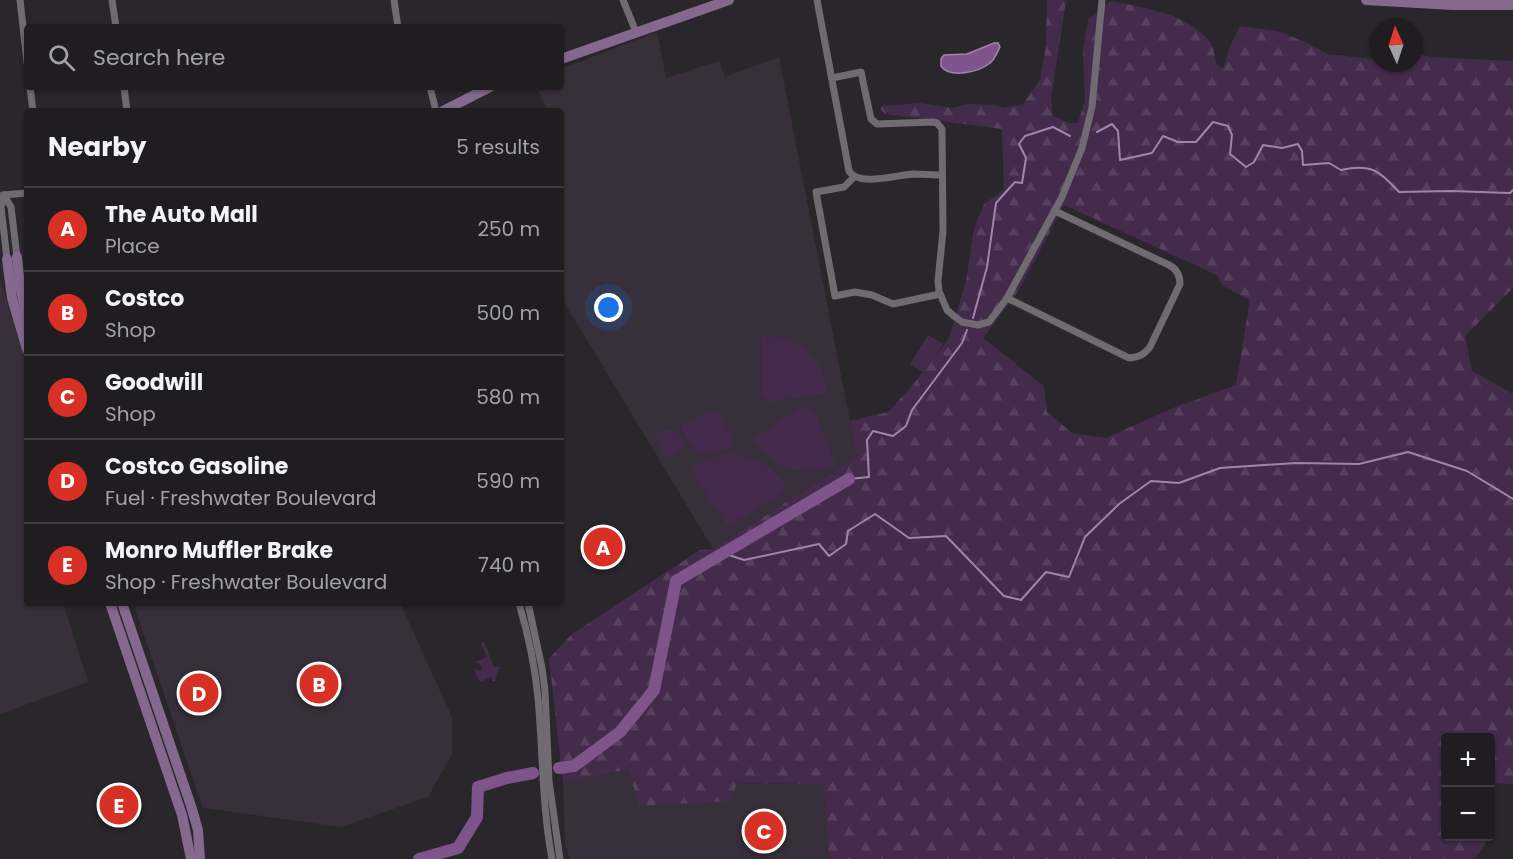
<!DOCTYPE html>
<meta charset="utf-8">
<style>
:root{--surface:#201d21;--page:#28262a;--text:#f1f3f6;--muted:#a2a2a5;--line:#3d3b3f;--accent:#d93025}
body{margin:0;font-family:Poppins,sans-serif;background:var(--page);color:var(--text)}
.controls{position:absolute;right:18px;bottom:18px;display:grid;overflow:hidden;border-radius:6px;box-shadow:0 2px 4px #0004}
.controls button{width:54px;height:54px;display:grid;place-items:center;padding:0;border:0;border-bottom:2px solid var(--line);background:var(--surface);color:var(--text);font:30px sans-serif}
.compass{position:absolute;left:1369px;top:18px;width:54px;height:54px;border-radius:50%;background:var(--surface);box-shadow:0 2px 4px #0004;rotate:357deg}
.you{position:absolute;left:609px;top:308px;width:21px;height:21px;margin:-15px;border:4px solid #fff;border-radius:50%;background:#1a73e8;box-shadow:0 0 0 9px #1a73e833}
.badge{display:grid;place-items:center;width:39px;height:39px;border-radius:50%;background:var(--accent);color:#fff;font-size:20px;font-weight:700}
.pin{position:absolute;translate:-50% -50%;border:3px solid #fff;box-shadow:0 2px 6px #0006}
.list{margin:0;padding:0;list-style:none}
h2{display:flex;justify-content:space-between;align-items:center;height:78px;margin:0;padding:0 24px;font-size:26px}
h2 small{font-size:20px;font-weight:400;color:var(--muted)}
.list li{display:grid;grid-template-columns:39px 1fr auto;gap:18px;align-items:center;box-sizing:border-box;height:84px;padding:0 24px;border-top:2px solid var(--line)}
.list b{display:block;font-size:22px;white-space:nowrap}
.list p{margin:0;font-size:20px;white-space:nowrap;color:var(--muted)}
.list em{font-size:20px;font-style:normal;color:var(--muted)}
.icon{flex:none;width:33px;height:33px;fill:none;stroke:currentColor;stroke-width:2;stroke-linecap:round;stroke-linejoin:round}
.map{position:relative;flex:none;width:1513px;height:859px;overflow:hidden}
.search{position:absolute;background:var(--surface);box-shadow:0 2px 4px #0004;left:24px;top:24px;width:540px;height:66px;display:flex;align-items:center;gap:15px;box-sizing:border-box;padding:0 21px;border-radius:6px;color:var(--muted);font-size:22px}
.panel{position:absolute;background:var(--surface);box-shadow:0 2px 4px #0004;left:24px;top:108px;width:540px;height:498px;border-radius:6px}
.map>svg:first-child{display:block}
.built{fill:#372f39}
.grass{fill:url(#grass-tufts)}
.forest{fill:url(#forest-firs);fill-rule:evenodd}
.garden{fill:#442b4c}
.water{fill:#7e548b;stroke:#a284ab;stroke-width:1.5}
.lines{fill:none;stroke-linecap:round;stroke-linejoin:round}
.stream{stroke:#a284ab;stroke-width:2}
.river{stroke:#7e548b;stroke-width:12}
.street{stroke:#6f6b71;stroke-width:7}
.secondary{stroke:#84688d;stroke-width:10}
</style>
<div class="map">
<svg width="1513" height="859" viewBox="0 0 1513 859">
<defs>
<pattern id="grass-tufts" width="24" height="20" patternUnits="userSpaceOnUse" patternTransform="scale(1.5)"><rect width="24" height="20" fill="#442b4c"/><path d="M3 7l-1-3M5 7V3M7 7l1-3M15 17l-1-3M17 17v-4M19 17l1-3" fill="none" stroke="#56405e"/></pattern>
<pattern id="forest-firs" width="22" height="20" patternUnits="userSpaceOnUse" patternTransform="scale(1.5)"><rect width="22" height="20" fill="#442b4c"/><path d="M5 1l3.5 6h-7zM16 11l3.5 6h-7z" fill="#56405e"/></pattern>
</defs>
<rect width="100%" height="100%" fill="#2a272c"/>
<g class="built">
<polygon points="657,32 666,78 719,61 725,77 779,57 857,457 713,549 561,297 561,153 564,151 561,144 561,111 547,111 537,87 561,87 561,69"/>
<polygon points="0,280 27,362 27,603 63,603 88,682 0,714"/>
<polygon points="133,603 400,603 452,717 452,754 428,797 341,827 203,808"/>
<polygon points="629,769 638,806 737,783 825,784 829,859 570,859 565,844 563,783"/>
</g>
<polygon class="grass" points="484,642 494,667 500,667 495,681 493,681 491,677 480,682 474,669 479,671 483,669 481,665 475,662 487,657 481,643"/>
<path class="forest" d="M1047,0H1066L1051,99L1053,116L1069,123H1078L1085,101L1083,50L1088,20L1111,1C1145,8 1187,13 1210,42C1214,47 1215,58 1216,64L1223,68L1230,46L1240,26L1277,31L1303,41L1328,54L1378,60V63H1414V41L1418,54L1430,57L1513,61V288L1465,336L1472,371L1513,394V784L1491,783L1490,738H1446V836L1486,837L1485,845L1474,859H829L824,784L737,783L731,801L638,806L629,769L563,783L549,659L572,634L700,550L713,549L857,457L850,421L888,412L911,387L949,338L966,281L974,229L984,204L1004,190L1002,129L885,114L880,108L882,106L920,103L951,108L969,104L995,105L1003,108L1023,104L1040,80L1046,45ZM1064,205L1217,275L1223,286L1250,300L1236,385L1173,408L1106,438L1072,433L1047,412L1044,386L983,338L1019,290Z"/>
<g class="garden">
<polygon points="928,335 943,344 924,373 910,364"/>
<path d="M761,336C797,335 825,357 827,393L770,402L761,395Z"/>
<path d="M802,407L814,410L835,464C803,480 771,468 753,438Z"/>
<path d="M714,409L720,413L736,446C703,457 696,460 680,425Z"/>
<polygon points="670,429 677,432 687,444 666,458 654,434"/>
<path d="M732,454C757,456 776,468 788,490L731,525L726,524L690,468L713,457Z"/>
</g>
<path class="water" d="M994,43H998L1000,47C997,53 995,59 990,63C979,72 950,79 941,66V59L944,55L967,54Z"/>
<g class="lines">
<g class="stream">
<path d="M1097,132L1112,124L1118,131L1120,160L1152,153L1163,136L1178,142H1196L1213,122L1228,126L1232,135L1230,154L1246,167L1254,162L1263,145L1282,148L1298,144L1302,151L1303,165L1329,163L1341,170C1372,163 1379,171 1399,192L1451,191L1510,193L1513,190"/>
<polyline points="973,318 987,267 996,203 1015,182 1022,183 1026,158 1019,144 1025,136 1053,127 1070,136"/>
<polyline points="849,479 869,477 867,440 873,431 893,436 906,426 912,410 962,343 967,330"/>
<polyline points="723,553 744,560 819,544 829,556 846,544 848,531 875,514 909,538 946,536 1004,596 1021,600 1046,572 1069,577 1085,537 1119,504 1151,481 1179,483 1220,468 1296,463 1359,464 1408,452 1467,471 1513,499"/>
</g>
<g class="river">
<polyline points="559,768 574,766 620,732 654,690 676,581 849,479"/>
<polyline points="419,859 458,848 477,817 478,787 507,778 533,773"/>
</g>
<g class="street">
<polyline points="20,0 27,62"/>
<polyline points="112,0 116,27"/>
<polyline points="394,0 398,27"/>
<polyline points="623,0 636,32"/>
<path d="M817,0L849,171C859,187 896,175 913,174C923,174 932,175 942,175"/>
<polyline points="832,78 861,72 871,119 877,124 933,122 937,123 942,129 943,231 938,281 939,291 947,310 954,316 962,322 978,325 989,322 1007,298 1062,197 1082,148 1092,107 1102,0"/>
<polyline points="30,87 33,111"/>
<polyline points="124,87 127,111"/>
<polyline points="430,87 436,111"/>
<polyline points="854,177 844,187 816,192 835,296 855,292 872,295 893,304 940,294"/>
<polyline points="3,195 27,193"/>
<polyline points="4,195 11,207 17,257"/>
<polyline points="4,195 1,207 7,259"/>
<path d="M1007,298L1129,358C1139,357 1144,355 1150,347L1180,284C1180,276 1177,269 1169,265L1055,211"/>
<path d="M519,603C528,634 535,666 538,698C543,752 542,806 552,859"/>
<polyline points="528,603 542,668 545,691 549,781 560,859"/>
</g>
<g class="secondary">
<polyline points="1366,0 1452,5 1513,5"/>
<polyline points="561,59 729,0"/>
<polyline points="443,111 490,87"/>
<polyline points="17,257 20,286 27,316"/>
<polyline points="7,259 12,298 27,349"/>
<polyline points="110,603 182,815 191,859"/>
<polyline points="122,603 191,806 198,830 200,859"/>
</g>
</g>
</svg>
<div class="controls">
<button>+</button>
<button>−</button>
</div>
<svg class="compass" viewBox="-18 -18 36 36"><path d="M0-13l5 13h-10z" fill="#e53935"/><path d="M0 13l5-13h-10z" fill="#a2a2a5"/></svg>
<div class="you"></div>
<div class="pin badge" style="left:603px;top:547px">A</div>
<div class="pin badge" style="left:319px;top:684px">B</div>
<div class="pin badge" style="left:764px;top:831px">C</div>
<div class="pin badge" style="left:199px;top:693px">D</div>
<div class="pin badge" style="left:119px;top:805px">E</div>
<div class="search"><svg class="icon" aria-label="search" viewBox="0 0 24 24"><circle cx="10" cy="10" r="6"/><path d="M15 15l6 6"/></svg>Search here</div>
<section class="panel">
<h2>Nearby<small>5 results</small></h2>
<ul class="list">
<li><span class="badge">A</span><div><b>The Auto Mall</b><p>Place</p></div><em>250 m</em></li>
<li><span class="badge">B</span><div><b>Costco</b><p>Shop</p></div><em>500 m</em></li>
<li><span class="badge">C</span><div><b>Goodwill</b><p>Shop</p></div><em>580 m</em></li>
<li><span class="badge">D</span><div><b>Costco Gasoline</b><p>Fuel · Freshwater Boulevard</p></div><em>590 m</em></li>
<li><span class="badge">E</span><div><b>Monro Muffler Brake</b><p>Shop · Freshwater Boulevard</p></div><em>740 m</em></li>
</ul>
</section>
</div>
